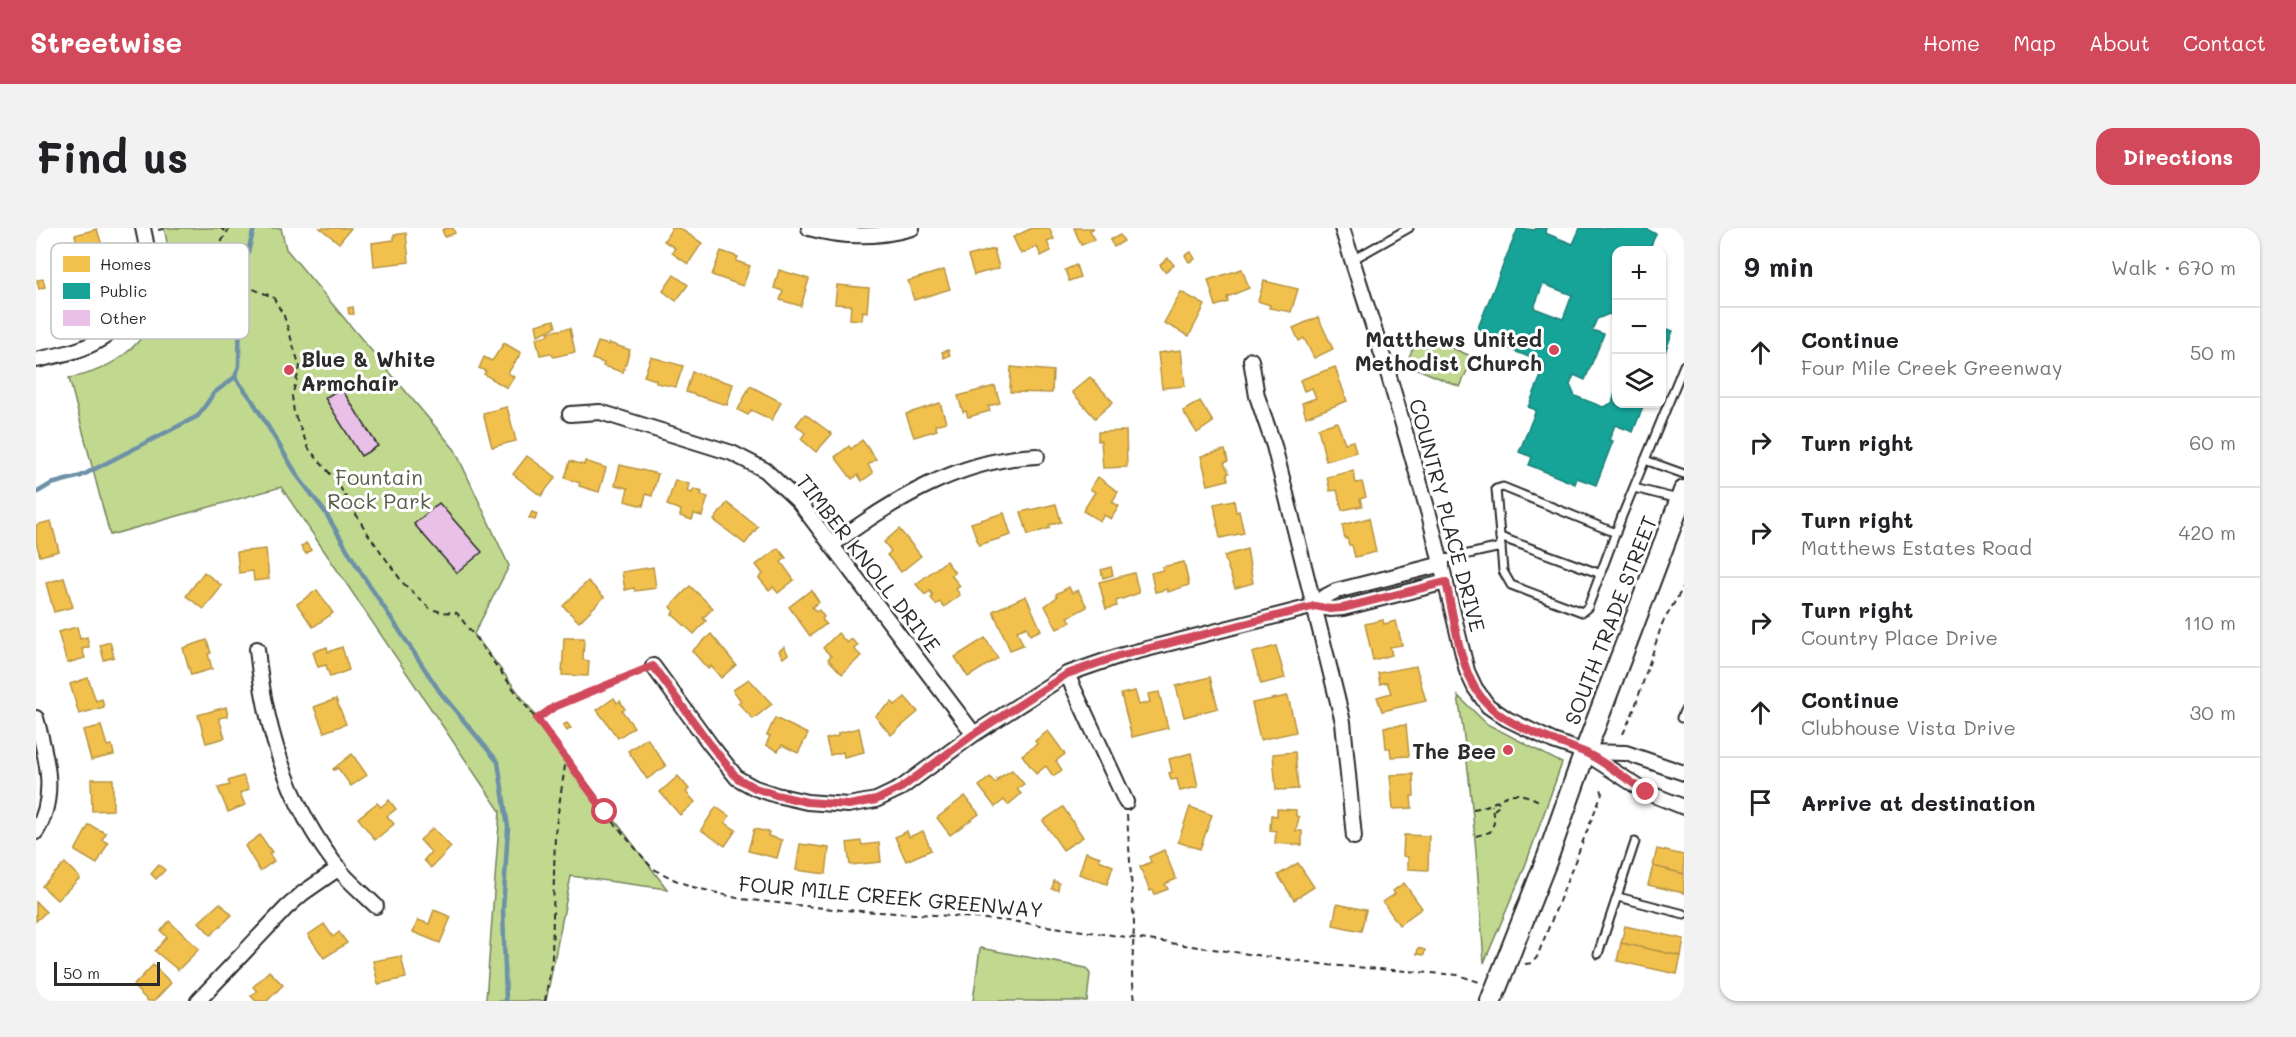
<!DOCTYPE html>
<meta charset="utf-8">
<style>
:root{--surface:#fff;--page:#f2f2f2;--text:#202124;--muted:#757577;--line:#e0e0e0;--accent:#d1495b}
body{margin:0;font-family:Mali,sans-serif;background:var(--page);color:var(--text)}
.controls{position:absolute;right:18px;top:18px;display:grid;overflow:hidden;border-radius:12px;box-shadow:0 2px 4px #0004}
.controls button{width:54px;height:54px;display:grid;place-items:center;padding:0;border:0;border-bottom:2px solid var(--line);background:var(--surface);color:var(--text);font:30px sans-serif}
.scale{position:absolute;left:18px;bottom:15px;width:106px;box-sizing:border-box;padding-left:6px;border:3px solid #2b2b2b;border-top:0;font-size:16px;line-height:21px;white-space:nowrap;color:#2b2b2b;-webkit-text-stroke:4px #fff;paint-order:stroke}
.stop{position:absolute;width:18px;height:18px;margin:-14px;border:4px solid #d1495b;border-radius:50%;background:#fff}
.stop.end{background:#d1495b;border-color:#fff;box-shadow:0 2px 6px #0008}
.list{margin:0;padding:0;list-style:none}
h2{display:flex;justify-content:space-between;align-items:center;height:78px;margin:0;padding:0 24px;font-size:26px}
h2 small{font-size:20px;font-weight:400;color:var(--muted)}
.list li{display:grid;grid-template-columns:39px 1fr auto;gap:18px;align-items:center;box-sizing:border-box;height:90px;padding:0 24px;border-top:2px solid var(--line)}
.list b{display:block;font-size:22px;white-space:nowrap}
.list p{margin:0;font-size:20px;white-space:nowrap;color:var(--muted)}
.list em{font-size:20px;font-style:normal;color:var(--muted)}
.icon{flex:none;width:33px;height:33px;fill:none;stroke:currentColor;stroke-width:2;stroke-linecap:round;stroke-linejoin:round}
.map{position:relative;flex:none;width:1648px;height:773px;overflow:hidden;border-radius:18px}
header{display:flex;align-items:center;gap:36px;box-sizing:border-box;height:84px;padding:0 30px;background:var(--accent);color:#fff}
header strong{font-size:28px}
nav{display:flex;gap:33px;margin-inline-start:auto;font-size:21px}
.intro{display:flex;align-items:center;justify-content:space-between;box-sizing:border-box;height:144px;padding:0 36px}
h1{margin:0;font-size:42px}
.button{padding:15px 27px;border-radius:18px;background:var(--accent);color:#fff;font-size:21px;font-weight:700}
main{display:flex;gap:36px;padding:0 36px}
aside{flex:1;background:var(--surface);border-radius:18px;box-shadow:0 2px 4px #0004}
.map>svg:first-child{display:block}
.green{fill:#c0d98f;stroke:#76825d;stroke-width:1.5}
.homes{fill:#f2c14e;stroke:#b69444;stroke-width:1.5}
.public{fill:#17a398;stroke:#1d7f77;stroke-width:1.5;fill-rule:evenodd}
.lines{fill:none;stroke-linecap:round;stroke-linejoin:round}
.stream{stroke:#6e91a7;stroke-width:4.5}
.building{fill:#e9c0e7;stroke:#2b2b2b;stroke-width:1.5}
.service-casing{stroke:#2b2b2b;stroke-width:11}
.minor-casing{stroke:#2b2b2b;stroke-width:18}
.secondary-casing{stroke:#2b2b2b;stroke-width:24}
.path{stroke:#2b2b2b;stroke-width:2;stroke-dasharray:6 4.5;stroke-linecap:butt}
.service{stroke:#fff;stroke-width:7}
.minor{stroke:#fff;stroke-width:14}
.secondary{stroke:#fff;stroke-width:20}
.route{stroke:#d1495b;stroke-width:8}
.poi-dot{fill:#d1495b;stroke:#fff;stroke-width:2}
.labels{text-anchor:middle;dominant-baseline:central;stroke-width:6;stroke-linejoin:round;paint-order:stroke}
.poi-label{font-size:21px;font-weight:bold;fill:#2b2b2b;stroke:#fff;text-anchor:end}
.park-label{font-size:21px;fill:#585f49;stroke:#fff}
.street-label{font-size:21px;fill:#2b2b2b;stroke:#fff}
.key{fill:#fff;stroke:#bfbfbf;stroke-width:1.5}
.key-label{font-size:16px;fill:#2b2b2b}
</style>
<header>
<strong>Streetwise</strong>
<nav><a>Home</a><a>Map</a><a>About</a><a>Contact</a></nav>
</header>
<div class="intro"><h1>Find us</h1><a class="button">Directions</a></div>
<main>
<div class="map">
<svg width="1648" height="773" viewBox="0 0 1648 773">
<rect width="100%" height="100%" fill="#fff"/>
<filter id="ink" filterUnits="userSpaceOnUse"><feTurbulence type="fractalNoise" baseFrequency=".0167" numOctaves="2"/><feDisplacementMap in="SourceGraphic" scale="12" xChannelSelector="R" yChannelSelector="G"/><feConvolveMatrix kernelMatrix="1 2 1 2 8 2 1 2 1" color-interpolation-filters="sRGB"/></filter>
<g filter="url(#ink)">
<g class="green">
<path d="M128,0H245L250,21L419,222L473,338L438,406L631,661L535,648L510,773H448L450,772L464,583L245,259L74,307L33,150C77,143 112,115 126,72C129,65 132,58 133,50C135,33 132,17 128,0Z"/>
<polygon points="1383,106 1437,129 1424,159 1370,136"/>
<path d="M1422,468L1451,496L1526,535L1488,641L1448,735C1442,645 1436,556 1422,468Z"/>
<polygon points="944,720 1050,740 1054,746 1051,773 937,773"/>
</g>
<g class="homes">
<polygon points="284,0 315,0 303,15"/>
<polygon points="411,0 417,0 419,5 409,9 406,2"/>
<polygon points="636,0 643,0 666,15 652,36 636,25 639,20 628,13"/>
<polygon points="996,0 1013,0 1018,11 1011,14 1015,23 1005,28 1001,19 985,26 977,9"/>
<polygon points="1038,0 1058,0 1054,2 1058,12 1045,17"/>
<polygon points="61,1 70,31 47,37 39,7"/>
<polygon points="370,5 373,34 338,38 336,15 358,12 358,7"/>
<polygon points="1084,7 1088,13 1078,19 1074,12"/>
<polygon points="958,21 963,40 938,47 932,28"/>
<polygon points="685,23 702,29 700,33 714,38 707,58 676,47"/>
<polygon points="1155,24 1159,31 1153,34 1149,27"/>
<polygon points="1132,30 1138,37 1129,44 1124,37"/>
<polygon points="1040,37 1044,49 1033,53 1029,42"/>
<polygon points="1206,41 1213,60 1191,69 1192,74 1180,78 1172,52"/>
<polygon points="743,42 773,51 765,78 744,72 747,63 738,60"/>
<polygon points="908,42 914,61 878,72 872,53"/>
<polygon points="638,47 652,57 640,73 627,63"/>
<polygon points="7,51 9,59 3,61 1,52"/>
<polygon points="1228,53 1262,61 1255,84 1233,80 1234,77 1222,73"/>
<polygon points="801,57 833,60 831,84 827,83 826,92 814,91 815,77 799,76"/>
<polygon points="1145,64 1169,77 1153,108 1128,95"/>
<polygon points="317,79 318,86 313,86 312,80"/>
<polygon points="1282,89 1297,121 1278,130 1268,110 1263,113 1257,100"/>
<polygon points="518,92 520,99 502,107 500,97"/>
<polygon points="534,100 539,124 518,129 514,125 504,127 500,110 513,107 512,104"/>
<polygon points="562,114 573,117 573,115 594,122 587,144 567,138 568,135 556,131"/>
<polygon points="468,115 485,125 472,145 478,149 471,160 448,146 450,143 443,140 448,129 456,133"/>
<polygon points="912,122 914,127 908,130 906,124"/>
<polygon points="1145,122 1149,158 1126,160 1122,125"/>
<polygon points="615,129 647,138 640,159 620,155 620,152 608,148"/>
<polygon points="975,139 1017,143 1016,165 974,164"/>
<polygon points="1299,139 1311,173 1270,189 1266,175 1280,170 1276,160 1268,163 1264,152"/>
<polygon points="656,144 697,156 691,177 650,164"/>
<polygon points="1054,149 1077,174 1059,190 1036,164"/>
<polygon points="714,158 745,174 736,192 715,182 712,187 702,182"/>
<polygon points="959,158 964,175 952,178 954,183 932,189 930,183 927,184 922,168"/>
<polygon points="1164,173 1177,194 1161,205 1147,183"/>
<polygon points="904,175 910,194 899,197 901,202 878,209 870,186"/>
<polygon points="471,179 480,213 456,219 447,185"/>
<polygon points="769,186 796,206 780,224 765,211 769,205 760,197"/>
<polygon points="1301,194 1309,215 1317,213 1320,224 1290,233 1282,200"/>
<polygon points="1090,203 1091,239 1067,240 1065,213 1062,213 1062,204"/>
<polygon points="826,212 840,231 832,237 837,245 826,253 822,247 816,251 799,229 813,218 815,221"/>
<polygon points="1189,222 1192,233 1188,235 1193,245 1191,246 1192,252 1172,257 1165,228"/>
<polygon points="491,228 520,249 505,268 477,246"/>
<polygon points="534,233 548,237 549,233 570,240 563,264 543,258 544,255 529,250"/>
<polygon points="584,237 622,246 616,268 610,266 607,278 589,273 592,260 579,257"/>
<polygon points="1317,243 1320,255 1326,254 1330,269 1324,271 1326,278 1306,282 1301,262 1294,263 1291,249"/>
<polygon points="1062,249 1082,264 1076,274 1083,278 1075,291 1068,287 1064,293 1047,283 1059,264 1054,261"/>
<polygon points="639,252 653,256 651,263 656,265 658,261 666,264 665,267 672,269 666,288 658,286 656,292 644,288 645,282 631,277"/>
<polygon points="1198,272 1200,284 1203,283 1208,305 1184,310 1178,276"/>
<polygon points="691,275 722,299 709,316 678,292"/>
<polygon points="1020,276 1025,294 1013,297 1014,300 992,307 985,284"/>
<polygon points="496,284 501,286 499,292 493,290"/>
<polygon points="968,285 975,307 943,317 935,295"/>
<polygon points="1333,290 1340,324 1319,329 1316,317 1313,317 1311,310 1309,311 1306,297"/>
<polygon points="15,293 23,323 4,328 0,314 0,297"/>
<polygon points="863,301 885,328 865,344 851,327 855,323 848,314"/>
<polygon points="270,315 275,322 270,326 265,319"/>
<polygon points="742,320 750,330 745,334 758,352 742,365 737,359 733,362 723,350 727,346 720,337"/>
<polygon points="230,321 233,351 218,353 217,343 203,345 201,324"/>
<polygon points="1211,321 1217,355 1199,360 1188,328"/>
<polygon points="910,333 919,345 915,347 924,358 920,361 924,367 908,379 904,374 900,377 895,370 897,368 894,363 889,367 880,356"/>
<polygon points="1148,334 1153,357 1132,364 1132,361 1119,364 1115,345 1127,342 1126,339"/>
<polygon points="617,339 620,360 599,363 598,360 589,362 586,344"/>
<polygon points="1075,339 1077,347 1067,350 1065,342"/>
<polygon points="168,344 186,358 168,381 150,368"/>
<polygon points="1098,345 1103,365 1080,373 1081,378 1070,381 1063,354"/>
<polygon points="28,350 37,379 18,384 10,355"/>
<polygon points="552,353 568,369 543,394 527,378"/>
<polygon points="654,358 677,380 667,390 670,393 658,406 636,386 638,383 634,379"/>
<polygon points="1033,359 1036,365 1042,362 1051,379 1032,389 1035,394 1021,401 1009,378 1021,369 1020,366"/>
<polygon points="281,362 297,385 277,399 261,376"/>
<polygon points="775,362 783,374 776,379 780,384 783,382 788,389 786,391 790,396 774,408 753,379"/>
<polygon points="990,368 1005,402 994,407 991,399 981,403 987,417 974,422 957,383"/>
<polygon points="1347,392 1348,396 1360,393 1366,417 1354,419 1356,427 1337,432 1329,396"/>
<polygon points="41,399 44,411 51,409 53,419 46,421 49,430 31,435 22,404"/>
<polygon points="802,405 811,415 815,411 822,417 818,421 825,428 806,446 792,431 795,428 787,420"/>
<polygon points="675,406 700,437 685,450 675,438 672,441 656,423"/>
<polygon points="528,410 548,410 547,432 553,433 552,448 526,447"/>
<polygon points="949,410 962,430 932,449 919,429"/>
<polygon points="171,412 175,425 172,426 176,441 155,447 147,420"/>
<polygon points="74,414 78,429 68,432 64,417"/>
<polygon points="1240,418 1249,450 1225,456 1216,425"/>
<polygon points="291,419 292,424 306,419 313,442 294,449 290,437 282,439 277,424"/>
<polygon points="748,419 752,426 747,430 743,423"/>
<polygon points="1380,438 1390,473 1346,483 1341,469 1355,465 1351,454 1344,456 1342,445"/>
<polygon points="1174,449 1182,480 1148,489 1140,458"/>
<polygon points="52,450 60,473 66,471 68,479 43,486 34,456"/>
<polygon points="713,451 736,476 717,491 702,475 705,473 697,462"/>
<polygon points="1099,463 1103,477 1114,474 1112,466 1123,464 1132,500 1096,509 1085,466"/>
<polygon points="1252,468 1260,504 1224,512 1216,475"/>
<polygon points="869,469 882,484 855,507 839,488 856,474 859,477"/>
<polygon points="578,470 581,475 584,473 589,481 586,483 598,499 582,510 561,482"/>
<polygon points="300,471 310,496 288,504 278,479"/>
<polygon points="190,479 192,488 183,490 189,510 170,515 162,487"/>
<polygon points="739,490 772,506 762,525 746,517 742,523 730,517 734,508 731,507"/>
<polygon points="531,495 535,500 531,503 527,497"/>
<polygon points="1370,497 1373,528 1355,529 1354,520 1350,520 1348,499"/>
<polygon points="65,498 71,518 76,517 78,527 55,532 47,502"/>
<polygon points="823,500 828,524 808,529 807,524 794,527 790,511 802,508 802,505"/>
<polygon points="1012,503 1029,526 1020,533 1026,542 1017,548 1010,538 1000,546 986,527 1001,516 999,513"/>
<polygon points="611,510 630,538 611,551 592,523"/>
<polygon points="1259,524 1262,561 1240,562 1237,526"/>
<polygon points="1155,525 1162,559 1144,563 1141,551 1135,552 1133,545 1136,544 1133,531"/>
<polygon points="316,526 331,547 315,558 302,540 298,542 297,541"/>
<polygon points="976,542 988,556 981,561 985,566 972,577 968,572 959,579 943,558 954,549 959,555 963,552 961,551"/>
<polygon points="1377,546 1378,568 1375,568 1376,580 1357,581 1354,547"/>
<polygon points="207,548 213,561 204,565 209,577 192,584 182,560 194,557 192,553"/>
<polygon points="642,548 653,561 650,564 659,574 644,587 624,564"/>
<polygon points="55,551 77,551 77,582 56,583"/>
<polygon points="929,568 943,586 914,607 901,590"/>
<polygon points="353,572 360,581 351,588 358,596 339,612 322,590 341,575 345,579"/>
<polygon points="680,579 693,588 689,595 700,602 689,618 665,602"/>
<polygon points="1027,579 1047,609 1027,622 1007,593"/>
<polygon points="1154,579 1176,587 1164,621 1142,614"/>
<polygon points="1241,581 1260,582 1260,588 1263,589 1260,603 1266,603 1266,617 1239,615 1240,603 1234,602 1235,587 1241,588"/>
<polygon points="53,597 70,605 66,612 72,615 61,636 39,623"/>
<polygon points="397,600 415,619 395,640 388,632 395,624 384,612"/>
<polygon points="718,601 733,604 732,608 746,612 741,630 712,623"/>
<polygon points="871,603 873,609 887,603 895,622 870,633 859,609"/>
<polygon points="224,607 236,624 233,625 238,633 224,643 209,618"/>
<polygon points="1368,607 1393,608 1392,642 1372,641 1372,629 1367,628"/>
<polygon points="825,613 826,617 843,615 845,634 814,637 811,615"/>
<polygon points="764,616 793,620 790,646 760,642"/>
<polygon points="1621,621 1648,627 1648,646 1617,638"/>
<polygon points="1128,622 1140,651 1129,656 1132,661 1119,666 1117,662 1114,663 1104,639 1115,634 1113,629"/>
<polygon points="1050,624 1064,629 1063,632 1077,638 1071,656 1043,646"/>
<polygon points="29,635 44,650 21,672 6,658"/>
<polygon points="1262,635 1278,659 1258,672 1242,647"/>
<polygon points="123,637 129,642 120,651 115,646"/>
<polygon points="1617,638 1648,646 1648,665 1612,657"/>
<polygon points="1018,653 1023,655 1022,662 1016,661"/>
<polygon points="1368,655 1386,680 1363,697 1347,674 1359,666 1357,663"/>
<polygon points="0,674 10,684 0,693"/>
<polygon points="184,675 196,687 175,707 163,694"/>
<polygon points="1301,676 1330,682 1325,703 1297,697"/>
<polygon points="398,682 415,689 404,715 377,704 382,692 393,696"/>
<polygon points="133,693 163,721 142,742 119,723 131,709 125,703"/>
<polygon points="288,696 297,709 303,704 311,715 288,730 272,707"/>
<polygon points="1589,698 1648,711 1645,728 1585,715"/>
<polygon points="1585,715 1645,728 1641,746 1581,733"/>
<polygon points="1382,720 1389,722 1388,727 1381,726"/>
<polygon points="365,728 370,750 342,756 337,733"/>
<polygon points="117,737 135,755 118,773 112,773 97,758"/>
<polygon points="233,743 247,757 231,773 220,773 215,768 221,763 217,759"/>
</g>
<g class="public">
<path d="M1482,0L1499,2L1500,0H1510L1509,5L1537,16L1544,0H1609L1620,6L1613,22H1580V89L1573,86L1561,91L1556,102L1568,106L1549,152L1538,147L1534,157L1539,168L1567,179L1576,175L1580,162V176H1608L1597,204L1579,197L1573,212L1577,213L1560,257L1541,250L1539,256L1493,237L1496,229L1483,224L1500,182L1492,179L1510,136L1439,107ZM1507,56L1536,67L1527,91L1498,80Z"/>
<polygon points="1626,99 1637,103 1626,132"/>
</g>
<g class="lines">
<g class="stream">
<polyline points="199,149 216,172 263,250 289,284 324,343 404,464 462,534 472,599 467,682 470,773"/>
<polyline points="0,265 15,256 45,248 162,188 178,165 199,149 203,138 204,57 218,0"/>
</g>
</g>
<g class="building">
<polygon points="305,160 342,218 325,228 289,170"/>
<polygon points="403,275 446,324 421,345 378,296"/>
</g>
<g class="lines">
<g class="service-casing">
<g id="service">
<polyline points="1316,32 1373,0"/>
<polyline points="1609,232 1648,246"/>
<polyline points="1598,260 1642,271"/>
<polyline points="1580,305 1467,259 1460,261 1467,343 1475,357 1546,384 1552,379 1586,288 1648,137"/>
<polyline points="1464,309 1565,346"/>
<polyline points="1405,332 1465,319"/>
<polyline points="1645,490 1648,483"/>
<polyline points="1582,669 1648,686"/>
<polyline points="1562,726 1599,614"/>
</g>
</g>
<g class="minor-casing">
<g id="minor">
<path d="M773,0C808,10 841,10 876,0"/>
<polyline points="1306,0 1352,145 1394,290 1431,443 1439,460 1452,478 1471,491 1517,513 1549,524 1590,525 1648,545"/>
<path d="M0,132C19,128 41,124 58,115C85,101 109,73 112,42C113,29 110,13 107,0"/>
<polyline points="1215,132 1221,168 1238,218 1307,494 1318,609"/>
<polyline points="534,186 564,184 696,225 729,242 763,274 938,506"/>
<path d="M796,317C856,272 924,231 1001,228"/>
<polyline points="1279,378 1288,369 1300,363 1406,336"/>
<path d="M221,421C229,501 254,582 307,646C317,657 329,667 340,678"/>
<polyline points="617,438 674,516 701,550 719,560 740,567 771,574 812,577 840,572 865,560 938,506 1031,446 1083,428 1279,378 1294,381 1307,380 1410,354"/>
<polyline points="1031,446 1090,574"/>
<path d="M0,490C10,528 22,567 0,604"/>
<polyline points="1551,526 1610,564 1648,579"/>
<polyline points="162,773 250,680 267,665 303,640"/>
</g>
</g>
<g class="secondary-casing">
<polyline id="secondary" points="1455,773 1511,631 1549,524 1648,263"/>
</g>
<g class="path">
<polyline points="184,0 191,4"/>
<path d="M194,0C181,17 174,39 195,52L237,69L248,88L264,139L256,168L258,185L273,221L301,254L330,303L367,355L394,381L406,384L421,385L569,584L616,640L639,652L657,659L705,671L806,682L916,688L982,694L1292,737L1422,747L1443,754"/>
<polyline points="122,2 131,0"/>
<polyline points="501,491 518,479 604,444"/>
<polyline points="1587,506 1598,482 1626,396 1648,358"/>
<path d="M1437,581C1469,577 1467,555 1503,573"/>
<polyline points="1458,582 1464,577 1462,573"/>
<polyline points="1091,587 1098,696 1096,747 1099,773"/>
<polyline points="1440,608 1454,604 1458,595 1456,577"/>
<polyline points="1489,736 1496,735 1501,729 1566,565 1565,559"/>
<polyline points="509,773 516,730 519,605 530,531"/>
</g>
<use href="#service" class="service"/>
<use href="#minor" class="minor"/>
<use href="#secondary" class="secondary"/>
</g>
</g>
<g class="lines" filter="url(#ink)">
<path class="route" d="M569,584L501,491L518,479L617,438L674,516L701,550L719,560L740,567L771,574L813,577L840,572L865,560L938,506L1031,446L1083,428L1279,378L1294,381L1307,380L1410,354C1417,385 1423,433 1439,460C1461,498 1510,508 1548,524C1568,533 1591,552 1610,564"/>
</g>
<g class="poi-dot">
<circle cx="1518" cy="122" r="6"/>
<circle cx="253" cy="142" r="6"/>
<circle cx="1472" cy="522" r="6"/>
</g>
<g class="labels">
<g class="poi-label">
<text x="1506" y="110">Matthews United<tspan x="1506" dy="24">Methodist Church</tspan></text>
<text x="265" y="130" text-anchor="start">Blue &amp; White<tspan x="265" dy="24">Armchair</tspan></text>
<text x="1460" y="522">The Bee</text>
</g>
<g class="park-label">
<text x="343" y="248">Fountain<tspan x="343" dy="24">Rock Park</tspan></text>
</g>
<g class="street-label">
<text transform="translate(1412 287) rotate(75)">COUNTRY PLACE DRIVE</text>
<text transform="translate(833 335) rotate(52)">TIMBER KNOLL DRIVE</text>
<text transform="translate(1574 392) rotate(-69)">SOUTH TRADE STREET</text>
<text transform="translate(855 668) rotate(5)">FOUR MILE CREEK GREENWAY</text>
</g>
</g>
<rect x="15" y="15" width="198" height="96" rx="9" class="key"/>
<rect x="27" y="28" width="27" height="16" fill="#f2c14e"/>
<rect x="27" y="55" width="27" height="16" fill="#17a398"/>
<rect x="27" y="82" width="27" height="16" fill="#e9c0e7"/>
<g class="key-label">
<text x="64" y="42">Homes</text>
<text x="64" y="69">Public</text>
<text x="64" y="96">Other</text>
</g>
</svg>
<div class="controls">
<button>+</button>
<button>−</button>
<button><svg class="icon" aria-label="layers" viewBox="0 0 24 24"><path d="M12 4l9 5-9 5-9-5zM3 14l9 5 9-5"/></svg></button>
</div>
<div class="scale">50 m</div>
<div class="stop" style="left:569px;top:584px"></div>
<div class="stop end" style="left:1610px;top:564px"></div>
</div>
<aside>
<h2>9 min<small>Walk · 670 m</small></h2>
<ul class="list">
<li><svg class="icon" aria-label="ahead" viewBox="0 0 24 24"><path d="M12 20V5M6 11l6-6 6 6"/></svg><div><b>Continue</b><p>Four Mile Creek Greenway</p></div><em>50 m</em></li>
<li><svg class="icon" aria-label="right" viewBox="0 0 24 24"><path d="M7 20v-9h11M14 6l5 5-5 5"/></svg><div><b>Turn right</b></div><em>60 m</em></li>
<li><svg class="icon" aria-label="right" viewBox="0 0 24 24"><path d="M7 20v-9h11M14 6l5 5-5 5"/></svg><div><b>Turn right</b><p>Matthews Estates Road</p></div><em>420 m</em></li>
<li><svg class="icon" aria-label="right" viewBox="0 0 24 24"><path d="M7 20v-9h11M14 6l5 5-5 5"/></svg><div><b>Turn right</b><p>Country Place Drive</p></div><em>110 m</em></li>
<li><svg class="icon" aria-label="ahead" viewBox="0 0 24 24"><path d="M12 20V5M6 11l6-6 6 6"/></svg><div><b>Continue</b><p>Clubhouse Vista Drive</p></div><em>30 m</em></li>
<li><svg class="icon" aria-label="arrive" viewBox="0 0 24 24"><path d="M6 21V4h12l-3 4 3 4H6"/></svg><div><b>Arrive at destination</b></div></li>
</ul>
</aside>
</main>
